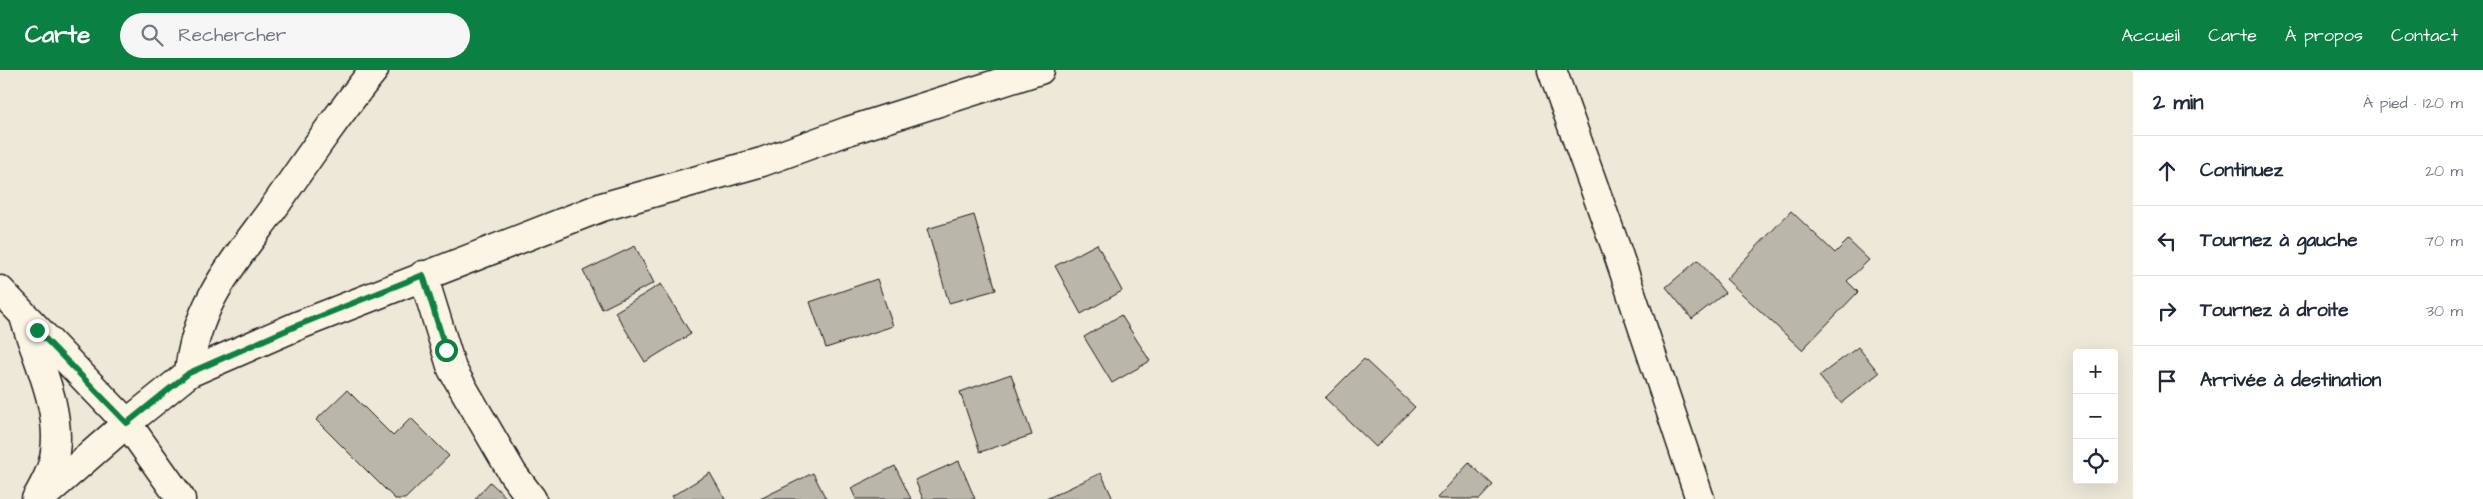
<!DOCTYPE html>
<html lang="fr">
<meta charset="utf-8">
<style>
:root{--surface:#fff;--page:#f6f6f7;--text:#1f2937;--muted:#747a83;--line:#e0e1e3;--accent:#0b8043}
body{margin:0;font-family:"Architects Daughter",sans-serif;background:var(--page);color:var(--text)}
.controls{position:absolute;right:15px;bottom:15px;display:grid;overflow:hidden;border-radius:5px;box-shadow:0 5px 20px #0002}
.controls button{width:45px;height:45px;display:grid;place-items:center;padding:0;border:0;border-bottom:1px solid var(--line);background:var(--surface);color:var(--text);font:25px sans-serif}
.stop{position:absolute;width:15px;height:15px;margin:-11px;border:4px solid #0b8043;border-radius:50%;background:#fff}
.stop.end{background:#0b8043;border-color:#fff;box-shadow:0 1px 5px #0008}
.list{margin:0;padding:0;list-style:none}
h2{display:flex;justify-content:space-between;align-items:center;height:65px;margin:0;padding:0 20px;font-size:21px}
h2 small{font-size:16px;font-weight:400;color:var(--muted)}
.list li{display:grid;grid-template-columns:32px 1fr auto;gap:15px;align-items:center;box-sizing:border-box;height:70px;padding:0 20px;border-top:1px solid var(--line)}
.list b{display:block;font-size:19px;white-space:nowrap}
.list em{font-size:16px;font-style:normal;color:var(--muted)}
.icon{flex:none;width:28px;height:28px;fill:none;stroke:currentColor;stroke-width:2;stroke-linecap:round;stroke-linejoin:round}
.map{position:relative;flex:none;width:2133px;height:429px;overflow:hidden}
header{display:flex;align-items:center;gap:30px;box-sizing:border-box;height:70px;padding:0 25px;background:var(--accent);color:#fff}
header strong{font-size:24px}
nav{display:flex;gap:28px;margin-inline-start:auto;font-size:18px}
.search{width:350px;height:45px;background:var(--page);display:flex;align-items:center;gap:12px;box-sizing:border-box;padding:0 18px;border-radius:28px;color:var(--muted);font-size:19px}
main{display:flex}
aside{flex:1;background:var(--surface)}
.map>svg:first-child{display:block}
.building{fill:#bab6aa;stroke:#1c1c1c}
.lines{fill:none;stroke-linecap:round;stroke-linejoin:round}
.street-casing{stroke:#1c1c1c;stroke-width:31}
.secondary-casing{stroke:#1c1c1c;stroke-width:31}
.street{stroke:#fcf5e5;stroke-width:28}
.secondary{stroke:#fcf5e5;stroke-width:28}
.route{stroke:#0b8043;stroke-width:6}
</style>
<header>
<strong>Carte</strong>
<div class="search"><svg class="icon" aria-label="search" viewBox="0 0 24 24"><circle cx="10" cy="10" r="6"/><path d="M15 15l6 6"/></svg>Rechercher</div>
<nav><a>Accueil</a><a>Carte</a><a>À propos</a><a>Contact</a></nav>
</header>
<main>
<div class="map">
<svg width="2133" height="429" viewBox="0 0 2133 429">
<rect width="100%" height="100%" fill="#eee8d9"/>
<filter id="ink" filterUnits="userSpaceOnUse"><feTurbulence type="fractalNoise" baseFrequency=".02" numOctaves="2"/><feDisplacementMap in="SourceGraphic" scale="10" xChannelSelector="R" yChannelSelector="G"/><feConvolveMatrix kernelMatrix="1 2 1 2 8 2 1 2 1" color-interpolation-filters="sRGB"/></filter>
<g filter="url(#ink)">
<g class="building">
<polygon points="1791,141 1835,183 1848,170 1869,190 1847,211 1858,222 1802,280 1726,209"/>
<polygon points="974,145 996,220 949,233 927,159"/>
<polygon points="1097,174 1122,221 1081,244 1055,196"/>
<polygon points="635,176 654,213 602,239 583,201"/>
<polygon points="1698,190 1725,223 1692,249 1666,217"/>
<polygon points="877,209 893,256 826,278 810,232"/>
<polygon points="661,214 691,264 645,292 615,242"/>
<polygon points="1121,245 1150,291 1112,313 1084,267"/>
<polygon points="1858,277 1879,303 1841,333 1819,306"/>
<polygon points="1364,289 1415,337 1376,377 1325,328"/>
<polygon points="1011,304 1032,365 980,382 960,322"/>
<polygon points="347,320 393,366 411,348 449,386 405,429 395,429 316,350"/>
<polygon points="959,391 975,429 923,429 915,410"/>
<polygon points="1469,393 1493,415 1480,429 1439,429 1437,428"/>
<polygon points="895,396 911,429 856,429 851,418"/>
<polygon points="710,403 725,429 674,429 672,426"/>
<polygon points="813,403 826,429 760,429"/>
<polygon points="1101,403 1113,429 1046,429"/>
<polygon points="490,412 508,429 475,429"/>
</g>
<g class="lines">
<g class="street-casing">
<g id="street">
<polyline points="1552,0 1616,178 1700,429"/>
<polyline points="423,205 452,299 513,404 532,429"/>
<path d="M189,303C196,231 237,189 277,133C308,88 339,43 374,0"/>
<polyline points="40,429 127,353 189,303 297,256 602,137 762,92 848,61 1040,0"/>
</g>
</g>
<g class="secondary-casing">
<g id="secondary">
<polyline points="0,220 127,353 181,429"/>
<path d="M25,250C38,292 61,338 55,382C53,399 44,415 36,429"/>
</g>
</g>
<use href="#street" class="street"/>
<use href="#secondary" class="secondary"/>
</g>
</g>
<g class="lines" filter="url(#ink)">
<polyline class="route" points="37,260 127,353 189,303 296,256 423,205 446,280"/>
</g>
</svg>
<div class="controls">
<button>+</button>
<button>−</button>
<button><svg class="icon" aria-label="locate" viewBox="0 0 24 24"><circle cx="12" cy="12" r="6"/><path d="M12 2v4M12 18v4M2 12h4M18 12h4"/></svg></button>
</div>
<div class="stop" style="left:446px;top:280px"></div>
<div class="stop end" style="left:37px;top:260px"></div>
</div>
<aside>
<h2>2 min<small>À pied · 120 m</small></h2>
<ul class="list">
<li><svg class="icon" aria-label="ahead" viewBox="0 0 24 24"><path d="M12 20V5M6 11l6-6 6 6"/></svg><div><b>Continuez</b></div><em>20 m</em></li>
<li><svg class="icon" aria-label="left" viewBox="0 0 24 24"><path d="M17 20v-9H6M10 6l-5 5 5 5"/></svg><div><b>Tournez à gauche</b></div><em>70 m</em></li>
<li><svg class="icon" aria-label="right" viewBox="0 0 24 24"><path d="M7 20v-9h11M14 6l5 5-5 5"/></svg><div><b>Tournez à droite</b></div><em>30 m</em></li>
<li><svg class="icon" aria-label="arrive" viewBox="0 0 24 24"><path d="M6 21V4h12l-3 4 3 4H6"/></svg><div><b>Arrivée à destination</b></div></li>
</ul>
</aside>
</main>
